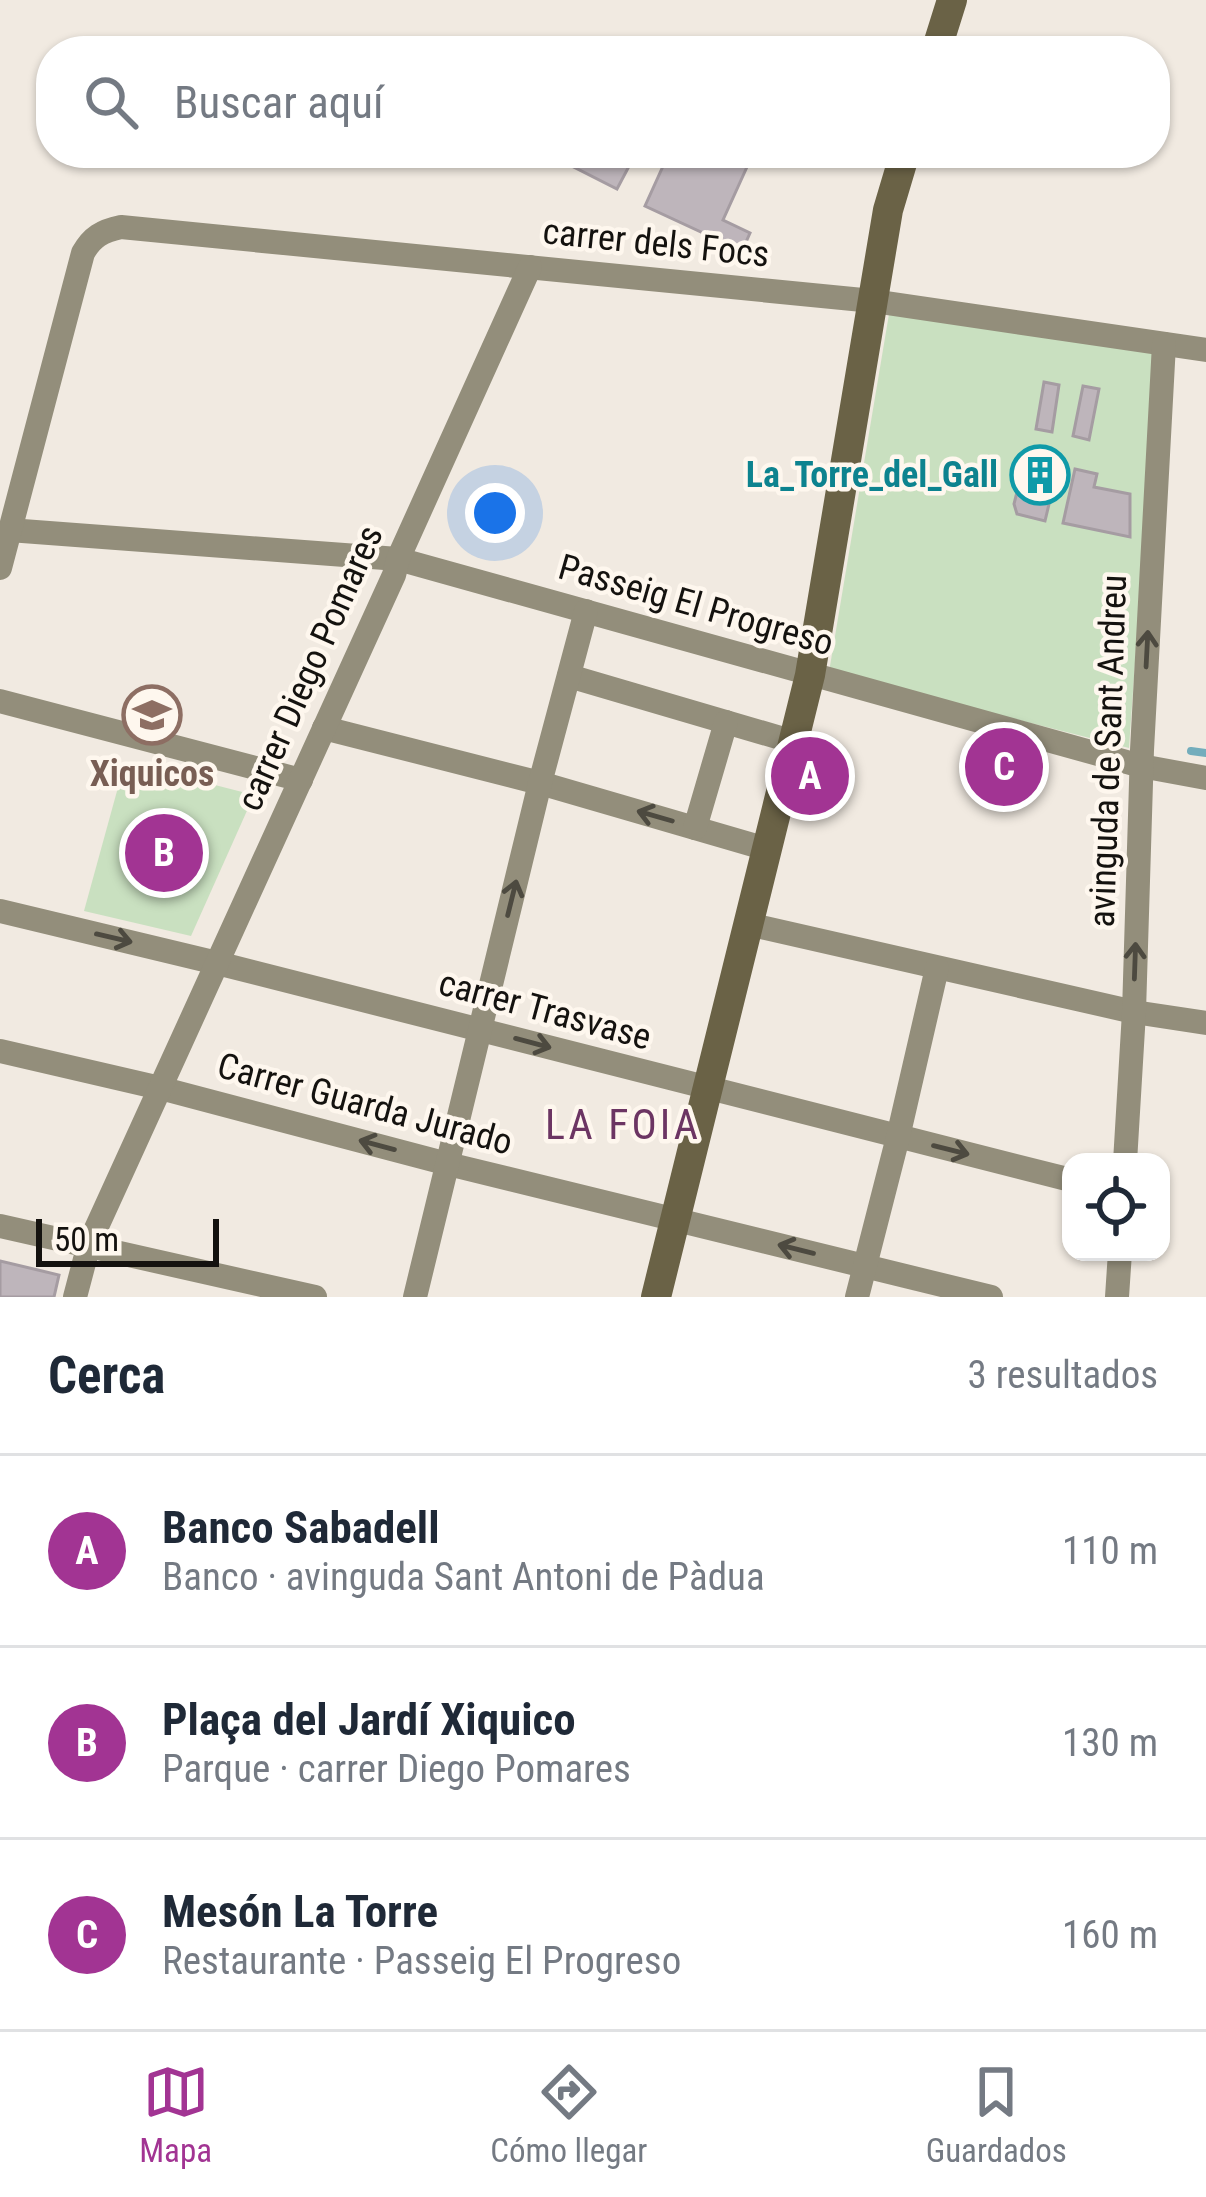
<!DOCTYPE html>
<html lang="es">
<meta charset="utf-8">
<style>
:root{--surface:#fff;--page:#f6f6f7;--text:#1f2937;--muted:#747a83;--line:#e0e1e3;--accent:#a23493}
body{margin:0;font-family:"Roboto Condensed",sans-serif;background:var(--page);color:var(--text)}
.controls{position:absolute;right:36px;bottom:36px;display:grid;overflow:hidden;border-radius:24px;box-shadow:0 3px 9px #0004}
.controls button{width:108px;height:108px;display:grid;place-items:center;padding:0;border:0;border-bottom:3px solid var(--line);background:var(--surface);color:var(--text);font:60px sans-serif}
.scale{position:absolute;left:36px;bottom:30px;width:183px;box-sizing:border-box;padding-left:12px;border:6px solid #14120f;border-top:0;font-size:33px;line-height:42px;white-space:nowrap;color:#14120f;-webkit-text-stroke:9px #fef7ee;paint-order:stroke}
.you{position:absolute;left:495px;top:513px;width:42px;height:42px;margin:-30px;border:9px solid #fff;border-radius:50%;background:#1a73e8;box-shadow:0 0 0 18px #1a73e833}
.badge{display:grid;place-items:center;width:78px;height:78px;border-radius:50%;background:var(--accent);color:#fff;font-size:39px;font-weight:700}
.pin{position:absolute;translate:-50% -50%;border:6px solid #fff;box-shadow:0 3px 12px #0006}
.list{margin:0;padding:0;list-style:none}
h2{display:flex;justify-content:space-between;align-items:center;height:156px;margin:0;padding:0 48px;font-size:51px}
h2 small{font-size:39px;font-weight:400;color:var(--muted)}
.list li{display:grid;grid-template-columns:78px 1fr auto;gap:36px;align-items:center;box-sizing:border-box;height:192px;padding:0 48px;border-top:3px solid var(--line)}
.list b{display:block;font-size:45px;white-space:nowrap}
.list p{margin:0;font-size:39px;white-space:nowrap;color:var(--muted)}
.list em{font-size:39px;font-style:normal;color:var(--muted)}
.icon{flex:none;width:66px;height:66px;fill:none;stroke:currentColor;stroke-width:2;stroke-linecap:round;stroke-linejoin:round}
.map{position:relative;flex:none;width:1206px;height:1297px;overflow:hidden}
.search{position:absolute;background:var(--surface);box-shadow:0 3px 9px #0004;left:36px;right:36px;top:36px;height:132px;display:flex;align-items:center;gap:30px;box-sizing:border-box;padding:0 42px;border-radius:48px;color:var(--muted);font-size:45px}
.sheet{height:732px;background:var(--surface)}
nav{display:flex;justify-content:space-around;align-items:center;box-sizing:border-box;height:168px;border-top:3px solid var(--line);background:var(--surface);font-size:33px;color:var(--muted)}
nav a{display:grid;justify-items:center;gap:6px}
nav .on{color:var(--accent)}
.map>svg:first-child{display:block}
.green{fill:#c9e0c0}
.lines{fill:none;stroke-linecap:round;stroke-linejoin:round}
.stream{stroke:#73adbc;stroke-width:8}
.building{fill:#beb5bb;stroke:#a59ca2;stroke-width:3}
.street{stroke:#938e7b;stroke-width:24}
.secondary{stroke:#6a6246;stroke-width:30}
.oneway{stroke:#4d4a40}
.labels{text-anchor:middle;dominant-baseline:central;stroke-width:9;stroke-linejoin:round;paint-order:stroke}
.street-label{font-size:36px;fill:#14120f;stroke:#fef7ee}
.culture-label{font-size:36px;font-weight:bold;fill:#0d838f;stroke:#fef7ee;text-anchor:end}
.education-label{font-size:36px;font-weight:bold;fill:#785e54;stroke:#fef7ee}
.quarter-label{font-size:42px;letter-spacing:3px;fill:#6c3563;stroke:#fef7ee}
</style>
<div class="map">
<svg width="1206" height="1297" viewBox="0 0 1206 1297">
<rect width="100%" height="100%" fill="#f1eae1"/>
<g class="green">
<polygon points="889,314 1157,351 1129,748 829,672"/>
<polygon points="125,762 254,795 191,936 84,911"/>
</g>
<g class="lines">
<polyline class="stream" points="1191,751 1206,753"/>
</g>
<g class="building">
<polygon points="569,153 580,153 603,165 610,153 636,153 617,189 564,162"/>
<polygon points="669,153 740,153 751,158 723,220 750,233 742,251 645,206"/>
<polygon points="1044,382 1059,385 1052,432 1036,429"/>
<polygon points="1083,386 1099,389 1089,440 1073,436"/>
<polygon points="1028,455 1059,462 1045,521 1017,514 1014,504 1017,492 1022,489"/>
<polygon points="1075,469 1097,474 1094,487 1130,494 1130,537 1063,523"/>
<polygon points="0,1261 59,1275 54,1297 0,1297"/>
</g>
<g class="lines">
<g class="street">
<polyline points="9,530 398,559 1141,766 1206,778"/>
<path d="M0,568L83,253C92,237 102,231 121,227L873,301L1206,350"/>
<polyline points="569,676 794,742"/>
<polyline points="0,701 301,780"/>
<polyline points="324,728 540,783 767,849"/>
<polyline points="695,828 726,722"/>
<polyline points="0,911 217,963 1071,1180"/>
<polyline points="748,924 1134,1012 1206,1023"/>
<polyline points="0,1051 160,1088 448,1164 991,1297"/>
<polyline points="1125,1162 1134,1012 1142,750 1164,344"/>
<polyline points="0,1226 315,1297"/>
<polyline points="75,1297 89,1244 394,575 398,559 530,267"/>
<polyline points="415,1297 540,783 586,611"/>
<polyline points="857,1297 898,1137 937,968"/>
<polyline points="1117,1297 1120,1252"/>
</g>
<g class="secondary">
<polyline points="936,51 952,0"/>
<polyline points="656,1297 810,675 888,210 905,153"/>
</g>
</g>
<defs><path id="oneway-shaft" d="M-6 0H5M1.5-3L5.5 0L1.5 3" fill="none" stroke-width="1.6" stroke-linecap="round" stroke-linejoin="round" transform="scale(3)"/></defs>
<g class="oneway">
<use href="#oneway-shaft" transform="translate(1147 649) rotate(-87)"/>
<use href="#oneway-shaft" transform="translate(655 816) rotate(-164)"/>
<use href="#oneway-shaft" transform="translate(512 898) rotate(-76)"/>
<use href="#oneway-shaft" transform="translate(114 938) rotate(13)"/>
<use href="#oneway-shaft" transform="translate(1135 961) rotate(-88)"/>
<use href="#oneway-shaft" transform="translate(533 1043) rotate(15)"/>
<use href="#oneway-shaft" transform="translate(377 1145) rotate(-165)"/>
<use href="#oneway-shaft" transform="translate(951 1150) rotate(14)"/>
<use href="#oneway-shaft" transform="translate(796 1249) rotate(-166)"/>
</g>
<defs>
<g id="building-ring" transform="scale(3)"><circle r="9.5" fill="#fef7ee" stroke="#0f9aa8" stroke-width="1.5"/><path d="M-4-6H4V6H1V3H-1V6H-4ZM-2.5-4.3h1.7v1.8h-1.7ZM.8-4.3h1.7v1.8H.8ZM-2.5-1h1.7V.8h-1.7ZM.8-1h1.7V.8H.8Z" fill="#0f9aa8"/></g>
<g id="school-ring" transform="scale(3)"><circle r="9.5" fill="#fef7ee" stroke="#8d6e63" stroke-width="1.5"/><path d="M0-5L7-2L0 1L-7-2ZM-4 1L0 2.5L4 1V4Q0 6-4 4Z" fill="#8d6e63"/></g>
</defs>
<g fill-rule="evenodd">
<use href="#building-ring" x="1040" y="475"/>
<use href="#school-ring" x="152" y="715"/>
</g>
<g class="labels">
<g class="street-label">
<text transform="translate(656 243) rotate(6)">carrer dels Focs</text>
<text transform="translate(696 605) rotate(16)">Passeig El Progreso</text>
<text transform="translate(310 668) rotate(-66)">carrer Diego Pomares</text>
<text transform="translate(1108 751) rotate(-88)">avinguda de Sant Andreu</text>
<text transform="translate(545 1010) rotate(15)">carrer Trasvase</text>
<text transform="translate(365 1104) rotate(15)">Carrer Guarda Jurado</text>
</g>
<g class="culture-label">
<text x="998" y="475">La_Torre_del_Gall</text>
</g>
<g class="education-label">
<text x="152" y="774">Xiquicos</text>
</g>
<g class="quarter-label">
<text x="623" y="1124">LA FOIA</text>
</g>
</g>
</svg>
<div class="controls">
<button><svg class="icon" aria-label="locate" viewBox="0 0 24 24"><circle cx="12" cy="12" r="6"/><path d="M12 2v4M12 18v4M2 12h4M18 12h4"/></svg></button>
</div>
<div class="scale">50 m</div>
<div class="you"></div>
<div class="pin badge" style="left:810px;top:776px">A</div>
<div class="pin badge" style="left:164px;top:853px">B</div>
<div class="pin badge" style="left:1004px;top:767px">C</div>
<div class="search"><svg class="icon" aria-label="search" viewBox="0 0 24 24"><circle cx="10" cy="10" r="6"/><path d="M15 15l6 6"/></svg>Buscar aquí</div>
</div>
<section class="sheet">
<h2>Cerca<small>3 resultados</small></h2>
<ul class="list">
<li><span class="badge">A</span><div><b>Banco Sabadell</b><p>Banco · avinguda Sant Antoni de Pàdua</p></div><em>110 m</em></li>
<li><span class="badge">B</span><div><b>Plaça del Jardí Xiquico</b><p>Parque · carrer Diego Pomares</p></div><em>130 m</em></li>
<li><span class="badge">C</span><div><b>Mesón La Torre</b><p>Restaurante · Passeig El Progreso</p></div><em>160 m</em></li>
</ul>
</section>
<nav>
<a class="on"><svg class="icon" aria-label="map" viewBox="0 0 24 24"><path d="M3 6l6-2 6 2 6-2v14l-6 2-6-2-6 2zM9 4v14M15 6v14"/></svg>Mapa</a>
<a><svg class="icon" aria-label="directions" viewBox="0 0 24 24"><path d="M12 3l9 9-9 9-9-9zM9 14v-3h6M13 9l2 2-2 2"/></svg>Cómo llegar</a>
<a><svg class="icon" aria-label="saved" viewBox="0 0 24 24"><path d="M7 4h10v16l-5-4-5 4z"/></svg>Guardados</a>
</nav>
